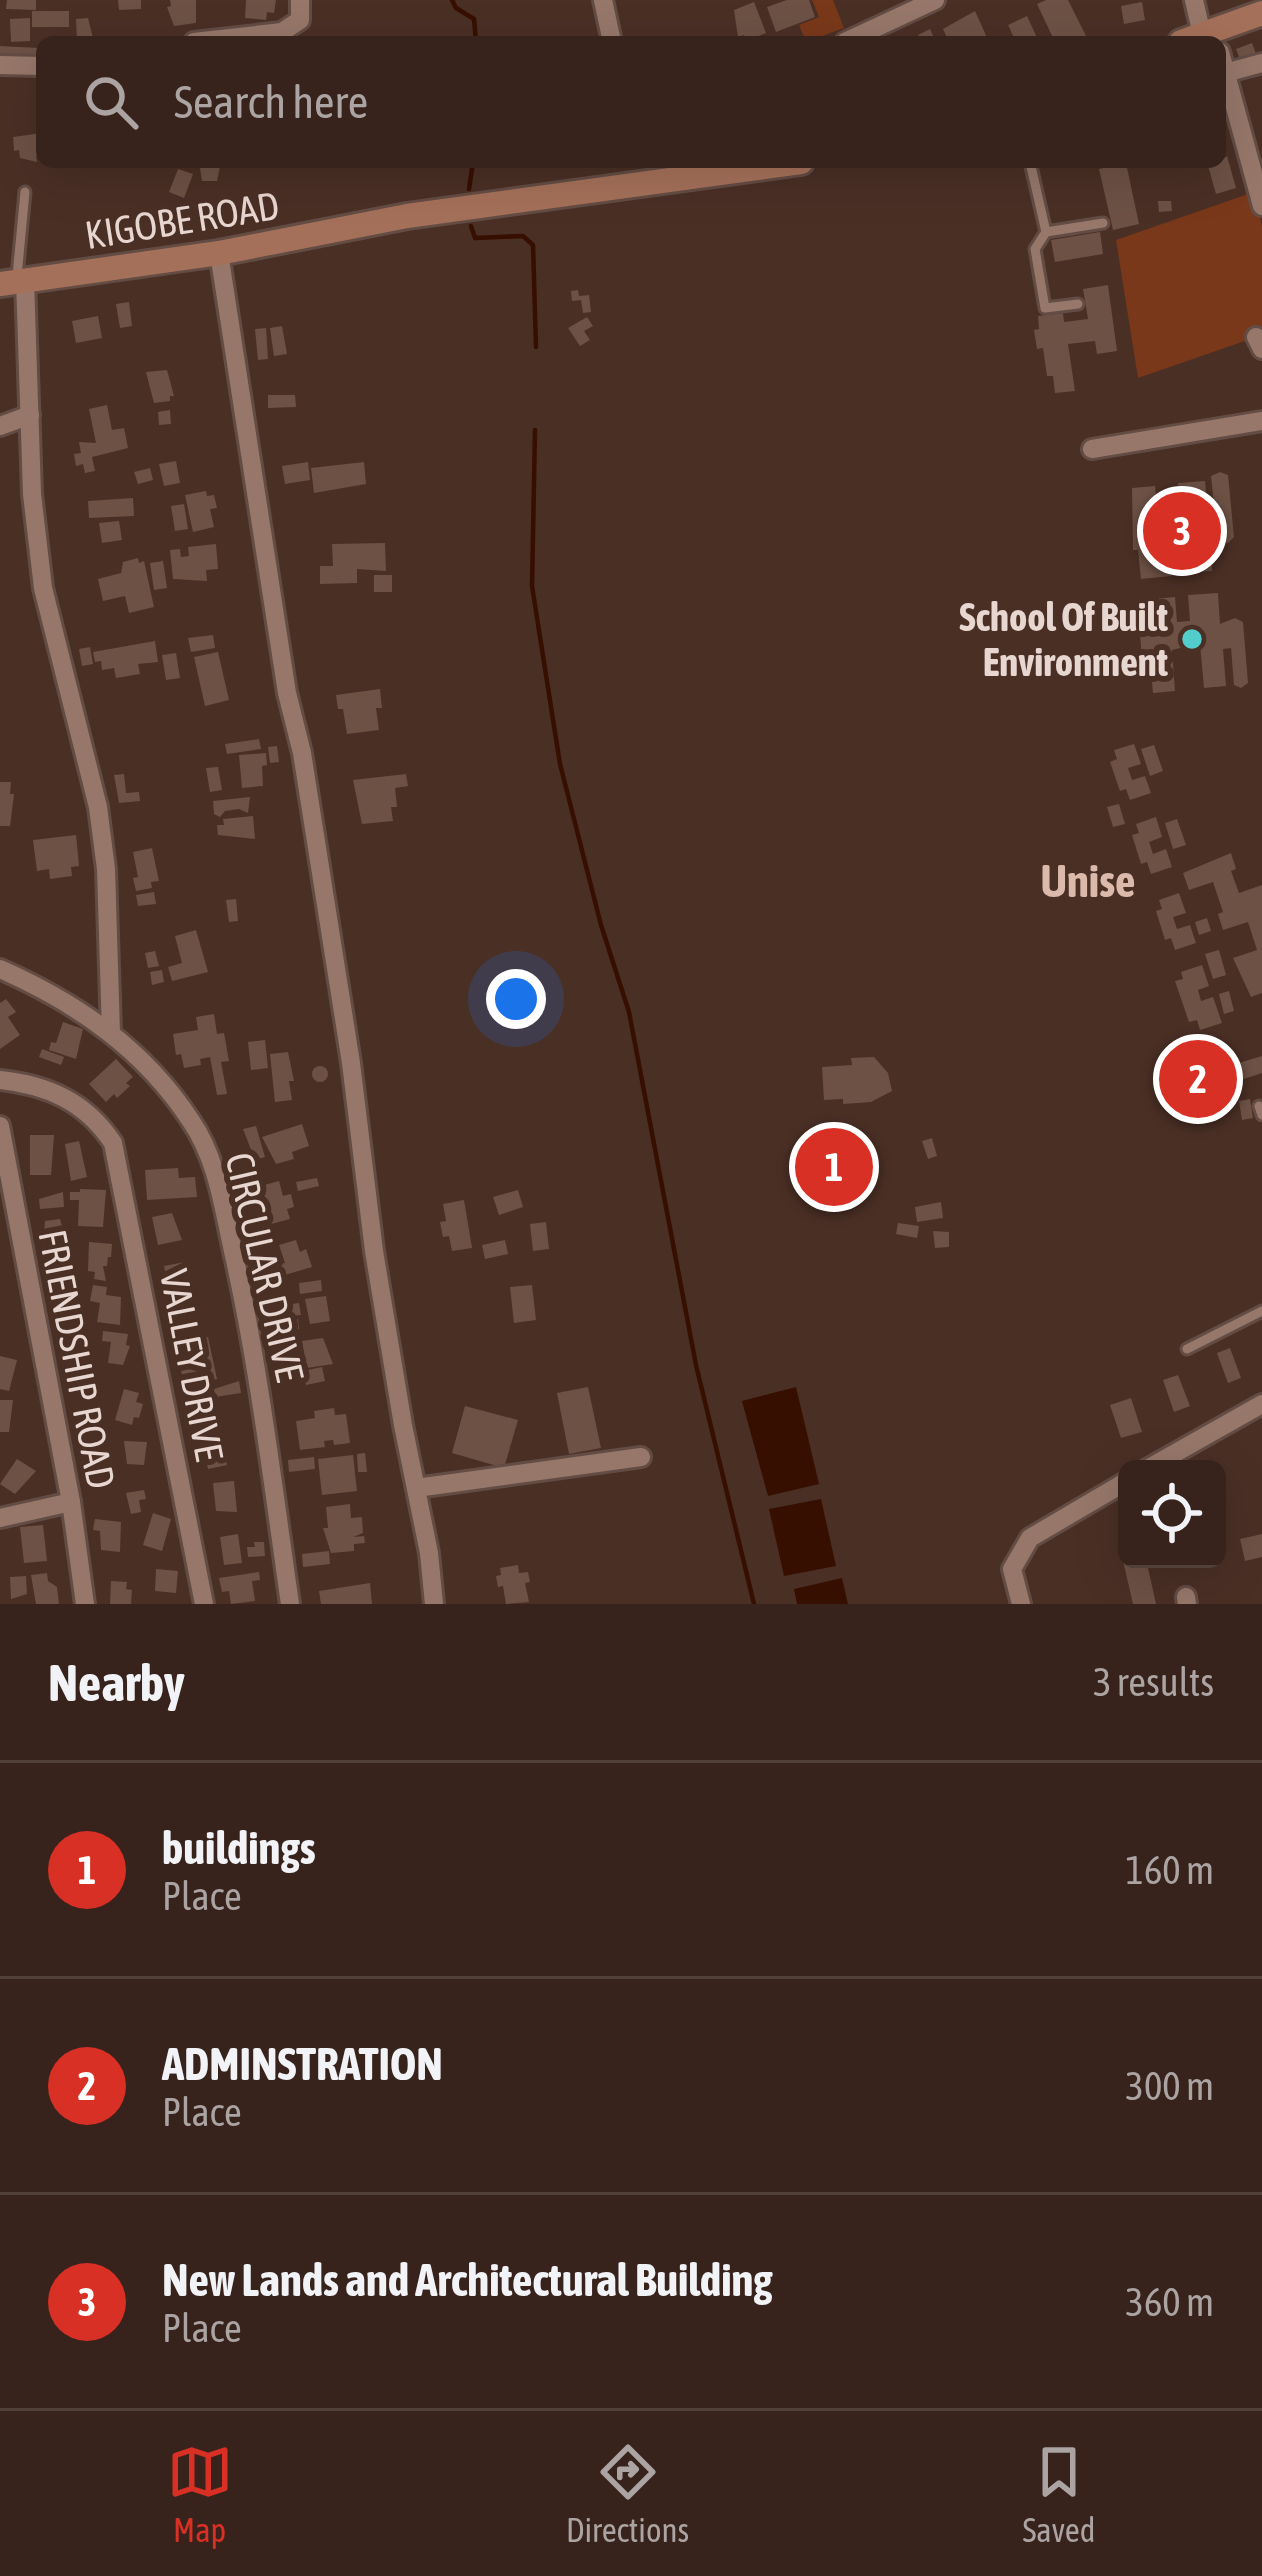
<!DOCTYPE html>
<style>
:root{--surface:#38231c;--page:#432f29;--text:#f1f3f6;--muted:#aba4a3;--line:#52403b;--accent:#d93025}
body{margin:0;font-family:"Asap Condensed",sans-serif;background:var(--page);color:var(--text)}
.controls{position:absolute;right:36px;bottom:36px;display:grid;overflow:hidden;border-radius:18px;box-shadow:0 12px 48px #0002}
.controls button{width:108px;height:108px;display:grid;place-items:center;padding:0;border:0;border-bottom:3px solid var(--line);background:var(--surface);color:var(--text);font:60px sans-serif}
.you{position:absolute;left:516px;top:999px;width:42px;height:42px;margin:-30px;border:9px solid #fff;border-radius:50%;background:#1a73e8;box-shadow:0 0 0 18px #1a73e833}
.badge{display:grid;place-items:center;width:78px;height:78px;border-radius:50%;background:var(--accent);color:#fff;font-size:39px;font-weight:700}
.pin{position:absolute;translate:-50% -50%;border:6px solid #fff;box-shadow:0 3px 12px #0006}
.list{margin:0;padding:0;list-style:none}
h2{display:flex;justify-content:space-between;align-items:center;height:156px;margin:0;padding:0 48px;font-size:51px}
h2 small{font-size:39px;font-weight:400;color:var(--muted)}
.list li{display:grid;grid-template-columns:78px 1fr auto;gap:36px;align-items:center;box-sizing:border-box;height:216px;padding:0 48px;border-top:3px solid var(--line)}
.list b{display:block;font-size:45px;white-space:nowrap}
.list p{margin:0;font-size:39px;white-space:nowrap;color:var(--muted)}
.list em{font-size:39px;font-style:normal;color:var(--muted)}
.icon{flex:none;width:66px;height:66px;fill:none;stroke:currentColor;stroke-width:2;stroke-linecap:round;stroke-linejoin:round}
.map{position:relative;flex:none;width:1262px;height:1604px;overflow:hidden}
.search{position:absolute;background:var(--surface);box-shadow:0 12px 48px #0002;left:36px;right:36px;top:36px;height:132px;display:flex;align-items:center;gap:30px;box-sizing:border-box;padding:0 42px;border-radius:18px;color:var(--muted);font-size:45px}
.sheet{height:804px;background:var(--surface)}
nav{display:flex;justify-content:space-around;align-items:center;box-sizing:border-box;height:168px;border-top:3px solid var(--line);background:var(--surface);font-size:33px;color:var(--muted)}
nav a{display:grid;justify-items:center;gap:6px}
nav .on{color:var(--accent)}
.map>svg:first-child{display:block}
.green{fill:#79381a}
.water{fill:#370f00}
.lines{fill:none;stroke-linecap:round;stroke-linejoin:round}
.stream{stroke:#370f00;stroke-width:4.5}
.building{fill:#6d5145}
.lane-casing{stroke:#634c44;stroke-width:15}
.street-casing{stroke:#634c44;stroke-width:24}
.secondary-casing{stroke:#634c44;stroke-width:30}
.lane{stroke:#96776a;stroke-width:9}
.street{stroke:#96776a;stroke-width:18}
.secondary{stroke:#a57059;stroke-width:24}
.poi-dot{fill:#53cdcb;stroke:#4a2f25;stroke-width:4.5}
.labels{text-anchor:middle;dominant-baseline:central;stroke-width:12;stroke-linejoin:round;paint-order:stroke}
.street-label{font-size:39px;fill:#e8d6d0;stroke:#4a2f25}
.poi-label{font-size:39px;font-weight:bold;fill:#e8d6d0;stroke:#4a2f25;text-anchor:end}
.quarter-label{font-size:45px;font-weight:bold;fill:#dbbaac;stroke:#4a2f25}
</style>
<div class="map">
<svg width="1262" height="1604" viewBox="0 0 1262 1604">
<rect width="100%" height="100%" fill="#4a2f25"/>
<g class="green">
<polygon points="812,0 833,0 844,28 806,42 799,25 819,17"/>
<polygon points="1254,192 1262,226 1262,335 1138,378 1116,240"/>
</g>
<g class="water">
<polygon points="796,1387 819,1484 768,1496 742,1401"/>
<polygon points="821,1499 836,1566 784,1576 769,1509"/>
<polygon points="842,1578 848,1604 797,1604 794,1589"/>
</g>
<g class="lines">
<g class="stream">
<polyline points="452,0 456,8 474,19 476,42"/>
<polyline points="469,189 473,162"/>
<polyline points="471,226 475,238 523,236 533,245 536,347"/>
<polyline points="535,430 532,586 560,764 601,925 629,1012 696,1365 754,1604"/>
</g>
</g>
<g class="building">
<polygon points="7,0 36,0 36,10 6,9"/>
<polygon points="118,0 141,0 141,9 119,10"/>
<polygon points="170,0 196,0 196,23 174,26 167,7 171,6"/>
<polygon points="246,0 276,0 274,13 267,12 266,20 245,18"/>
<polygon points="787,0 809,0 815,17 776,32 767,7"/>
<polygon points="1046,0 1068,0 1088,40 1055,42 1037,4"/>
<polygon points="754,2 766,33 747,41 744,35 738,37 734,10"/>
<polygon points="1142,2 1145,20 1124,24 1121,6"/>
<rect x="32" y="11" width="37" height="16"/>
<polygon points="975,11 989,42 949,42 943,29"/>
<polygon points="1027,16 1039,42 1016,42 1008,25"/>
<polygon points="30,18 30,41 11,42 10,19"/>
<polygon points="88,18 94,42 77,42 76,19"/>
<polygon points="930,29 936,42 922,42 918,35"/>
<polygon points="1252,43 1258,59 1242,65 1236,49"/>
<polygon points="0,46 39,48 39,58 0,57"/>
<polygon points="42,133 42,156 36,156 37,162 20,158 19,150 14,151 13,137"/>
<polygon points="1227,156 1236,188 1216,194 1207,162 1220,162"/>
<polygon points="199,162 221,162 217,181 202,181"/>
<polygon points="1126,163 1139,224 1113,230 1099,169"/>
<polygon points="178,169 193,174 184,198 169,192"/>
<polygon points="1158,201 1171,201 1172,211 1159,212"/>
<polygon points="1100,232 1103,254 1055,262 1051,240"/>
<polygon points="1108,285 1117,351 1097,354 1095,341 1068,344 1075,391 1055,393 1053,376 1047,376 1043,348 1037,349 1034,330 1039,329 1038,316 1063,313 1064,322 1088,319 1083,289"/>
<polygon points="578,290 579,296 589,295 591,312 583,313 581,300 572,301 571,291"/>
<polygon points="129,302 132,326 120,328 116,304"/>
<polygon points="98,316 102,338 76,343 72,321"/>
<polygon points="587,317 593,326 584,331 590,340 580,346 568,328"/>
<polygon points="282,326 287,354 274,356 270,328"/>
<polygon points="266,328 268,359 258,360 255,329"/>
<polygon points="167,370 174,396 170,396 170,401 154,403 146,372"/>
<polygon points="268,395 295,395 296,407 268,408"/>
<polygon points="107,405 112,430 124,428 128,448 92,457 95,471 85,473 83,464 76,466 74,454 81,453 79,442 96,443 89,409"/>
<polygon points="170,410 171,424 159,425 158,412"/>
<polygon points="176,461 180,483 164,486 159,464"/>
<polygon points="308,462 310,480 285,484 282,466"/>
<polygon points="364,462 366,484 314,493 311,468"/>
<polygon points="150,468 153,480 138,484 134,472"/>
<polygon points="1220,472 1228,475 1234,537 1228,543 1210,539 1212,571 1183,573 1181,550 1169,551 1171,576 1141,579 1138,550 1133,550 1132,488 1155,486 1158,517 1181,515 1178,483 1205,481 1208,514 1215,514 1211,476"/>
<polygon points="206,491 207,496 214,495 217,508 210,509 214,527 193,532 185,495"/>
<polygon points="133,498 134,516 89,518 88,501"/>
<polygon points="184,504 188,529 175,531 171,506"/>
<polygon points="119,521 122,540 102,543 99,523"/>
<polygon points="385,543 386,571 357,569 357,583 320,584 320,566 333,566 332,544"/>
<polygon points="216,544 218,569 206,570 207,581 173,579 170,550 180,549 181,557 189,556 188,547"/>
<polygon points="138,558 139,563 144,561 154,607 129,613 125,596 103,601 98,579 121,573 123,562"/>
<polygon points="163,561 167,588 154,590 150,563"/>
<rect x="374" y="575" width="18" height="17"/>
<polygon points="1218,593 1220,624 1235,618 1243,622 1248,683 1241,688 1234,685 1231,648 1223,649 1226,686 1204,688 1200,644 1192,645 1172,650 1175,691 1153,693 1150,659 1142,660 1140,634 1146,633 1144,600 1175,597 1177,622 1190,621 1188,595"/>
<polygon points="213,635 215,648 191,652 188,638"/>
<polygon points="155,641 158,662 138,664 140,674 116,678 114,668 102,670 101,661 95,662 93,652"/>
<polygon points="90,647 93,664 82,666 79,649"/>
<polygon points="218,652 229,700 205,706 194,657"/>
<polygon points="176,653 180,678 166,680 162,655"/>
<polygon points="380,689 382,708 376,708 379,730 347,734 343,709 338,709 336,695"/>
<polygon points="259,739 261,749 227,754 225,744"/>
<polygon points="1134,744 1141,764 1128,768 1132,780 1145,776 1151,793 1130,800 1126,789 1120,791 1110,762 1117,759 1114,750"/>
<polygon points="1154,745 1163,771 1150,776 1141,749"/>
<polygon points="277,746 279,762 270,763 268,747"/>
<polygon points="266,753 267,765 262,766 263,786 242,788 239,755"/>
<polygon points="218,767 222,790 210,792 206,768"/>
<polygon points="124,774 126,793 139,792 140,801 119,803 114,775"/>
<polygon points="406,774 408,786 395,788 397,807 391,807 393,821 362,824 353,780"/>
<polygon points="0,782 11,782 10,794 14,794 10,826 0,826"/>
<polygon points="250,797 248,813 239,809 225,811 220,817 214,814 213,801"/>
<polygon points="1119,804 1125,824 1113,827 1107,807"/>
<polygon points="253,816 255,839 218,835 217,825 224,825 223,819"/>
<polygon points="1156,817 1162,837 1149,842 1153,854 1166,849 1172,867 1151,874 1147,862 1141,864 1132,835 1139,833 1136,824"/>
<polygon points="1177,819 1186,845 1173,849 1165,823"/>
<polygon points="76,835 79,866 71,867 72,876 50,879 49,869 37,871 33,840"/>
<polygon points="152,848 159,881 151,882 152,888 136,891 133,878 138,877 133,852"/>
<polygon points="1231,853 1236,869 1231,871 1239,893 1262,885 1262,993 1251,997 1233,958 1257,950 1248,922 1223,930 1218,914 1223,912 1213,882 1189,890 1183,873"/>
<polygon points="154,892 156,904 138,906 136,895"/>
<polygon points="1179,893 1186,913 1173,917 1177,929 1190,925 1196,943 1175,950 1171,938 1165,940 1156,911 1162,909 1159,900"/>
<polygon points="236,899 238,921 229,922 226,900"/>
<polygon points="1207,918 1211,931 1199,935 1195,922"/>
<polygon points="196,930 208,972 172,981 168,967 182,963 175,936"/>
<polygon points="1219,950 1226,975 1213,979 1205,954"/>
<polygon points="155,951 159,966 148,968 145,953"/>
<polygon points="1202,965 1209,986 1198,990 1201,1001 1213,997 1222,1023 1200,1030 1197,1020 1189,1022 1175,981 1183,979 1181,972"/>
<polygon points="162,970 164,982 152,985 150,972"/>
<polygon points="1229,991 1234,1011 1224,1014 1219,994"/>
<polygon points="6,999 16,1012 8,1017 20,1035 0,1049 0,1003"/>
<polygon points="214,1014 217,1034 224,1033 229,1061 221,1062 227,1094 217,1095 210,1057 200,1059 201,1065 184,1068 181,1054 176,1055 173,1034 198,1030 196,1017"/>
<polygon points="63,1022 83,1029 76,1059 49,1050 51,1042 56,1043"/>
<polygon points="265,1040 268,1068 251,1070 248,1042"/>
<polygon points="42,1049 64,1057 61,1065 39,1057"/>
<polygon points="288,1052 294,1081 289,1081 292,1100 275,1102 270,1054"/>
<polygon points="1262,1056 1262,1073 1235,1082 1237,1091 1204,1102 1200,1090 1192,1092 1187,1080 1196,1077 1193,1067 1226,1057 1229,1066"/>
<polygon points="874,1057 888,1073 892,1091 871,1102 843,1104 843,1099 824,1100 822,1067 852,1065 851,1058"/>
<polygon points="116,1059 133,1077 126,1083 130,1086 117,1098 114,1094 106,1102 89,1084"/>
<circle cx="320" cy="1074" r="8"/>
<polygon points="1250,1099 1253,1118 1242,1120 1239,1101"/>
<polygon points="302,1124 309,1146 292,1152 294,1159 276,1164 262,1137"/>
<polygon points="256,1126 265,1157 255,1160 243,1129"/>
<polygon points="30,1135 54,1135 51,1175 30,1175"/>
<polygon points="932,1138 937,1156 928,1159 922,1141"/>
<polygon points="79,1141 87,1177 71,1181 65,1144"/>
<polygon points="847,1145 849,1188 820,1189 819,1146"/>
<polygon points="178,1168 179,1178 195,1177 197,1197 147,1200 145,1170"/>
<polygon points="317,1178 319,1186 298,1191 296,1182"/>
<polygon points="279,1181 283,1196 291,1194 294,1207 287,1209 290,1219 264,1226 254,1188"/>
<polygon points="80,1189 106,1190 103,1227 78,1226 79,1200 70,1200 70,1192 80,1192"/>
<polygon points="518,1190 523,1207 499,1215 493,1197"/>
<polygon points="63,1192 64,1207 40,1209 39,1199"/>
<polygon points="464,1200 472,1248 452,1251 449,1236 443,1237 440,1222 446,1221 443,1204"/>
<polygon points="941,1202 943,1218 917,1222 915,1207"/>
<polygon points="172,1213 182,1240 158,1245 152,1217"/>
<polygon points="60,1219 66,1240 51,1241 51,1246 43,1247 45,1221"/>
<polygon points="546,1222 549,1249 533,1251 530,1224"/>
<polygon points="898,1223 919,1226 917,1238 896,1234"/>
<polygon points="933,1231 949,1232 949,1247 935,1248"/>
<polygon points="296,1240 300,1252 306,1249 312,1267 268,1280 263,1263 272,1260 274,1266 285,1263 279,1245"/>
<polygon points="505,1240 508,1254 485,1259 482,1245"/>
<polygon points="89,1242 112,1244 111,1257 108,1257 107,1266 103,1266 106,1281 94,1279 95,1272 88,1271"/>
<polygon points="44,1254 72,1258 68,1289 55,1287 56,1280 46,1279"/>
<polygon points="185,1262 189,1288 169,1291 164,1266"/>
<polygon points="321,1280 322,1291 300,1294 299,1283"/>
<polygon points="93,1285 107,1287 106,1295 121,1297 120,1325 97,1322 100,1303 90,1301"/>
<polygon points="532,1285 536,1320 514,1323 510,1287"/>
<polygon points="76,1296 78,1309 55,1312 53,1299"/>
<polygon points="326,1296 330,1321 310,1324 305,1299"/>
<polygon points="292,1299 292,1304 299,1303 301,1315 281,1317 279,1301"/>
<polygon points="191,1303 197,1329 179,1333 174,1306"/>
<polygon points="78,1311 85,1330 55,1334 56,1314"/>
<polygon points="298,1319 299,1329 278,1331 277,1321"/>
<polygon points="103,1331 128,1334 126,1345 130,1346 123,1365 108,1363 111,1342 102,1341"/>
<polygon points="208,1337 217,1379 184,1386 176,1344"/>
<polygon points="323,1338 333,1364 307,1368 302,1341"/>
<polygon points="81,1339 91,1343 92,1348 81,1382 64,1376 69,1350"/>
<polygon points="1230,1348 1241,1378 1228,1383 1217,1353"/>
<polygon points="0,1356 17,1360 9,1391 0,1389"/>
<polygon points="322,1367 325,1381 306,1385 303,1371"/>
<polygon points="1178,1375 1190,1406 1174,1412 1163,1380"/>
<polygon points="239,1381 241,1393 215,1397 214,1389"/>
<polygon points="588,1387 601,1448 569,1454 557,1393"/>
<polygon points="124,1389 139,1393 136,1402 143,1404 139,1418 134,1417 132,1425 115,1420"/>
<polygon points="212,1393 221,1419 197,1424 192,1397"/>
<polygon points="1131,1398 1142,1432 1121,1438 1110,1405"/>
<polygon points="0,1400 13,1400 9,1432 0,1432"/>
<polygon points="465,1406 518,1420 504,1468 452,1453"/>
<polygon points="99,1407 101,1430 80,1432 77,1409"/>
<polygon points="334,1408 335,1415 346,1414 350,1443 334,1445 333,1440 324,1441 325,1447 300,1450 296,1421 315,1418 314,1411"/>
<polygon points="222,1440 227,1465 208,1469 203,1445"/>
<polygon points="124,1441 147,1442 144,1465 127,1464"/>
<polygon points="109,1451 110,1480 90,1482 83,1454"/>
<polygon points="365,1453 367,1472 358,1472 357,1454"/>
<polygon points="353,1455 357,1491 322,1495 318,1459"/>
<polygon points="314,1457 315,1469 289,1472 288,1460"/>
<polygon points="17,1459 36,1471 15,1494 0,1484"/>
<polygon points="234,1481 237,1512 216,1511 213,1483"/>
<polygon points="144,1490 146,1499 139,1500 141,1512 131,1514 126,1493"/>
<polygon points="350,1504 351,1518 362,1517 363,1533 353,1537 364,1536 365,1543 354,1544 354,1551 331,1553 323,1528 328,1528 326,1507"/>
<polygon points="153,1513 171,1519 162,1551 143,1545"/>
<polygon points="95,1519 121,1522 120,1552 101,1550 100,1531 93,1530"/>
<polygon points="43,1525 47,1561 24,1563 20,1527"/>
<polygon points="238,1534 242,1563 224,1565 220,1537"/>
<polygon points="1262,1534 1262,1557 1245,1561 1240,1539"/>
<polygon points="254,1542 264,1542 265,1556 248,1557 247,1547 255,1547"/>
<polygon points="329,1551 330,1564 303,1567 302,1554"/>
<polygon points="1127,1551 1127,1559 1146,1559 1156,1604 1133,1604 1121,1552"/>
<polygon points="518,1565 519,1573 528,1572 530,1582 525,1583 529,1602 506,1604 503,1586 498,1587 496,1576 501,1575 500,1568"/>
<polygon points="156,1569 178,1571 176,1593 155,1591"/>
<polygon points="259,1572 260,1580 252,1581 255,1601 231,1604 229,1591 222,1592 219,1578"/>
<polygon points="47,1573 48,1581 57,1587 59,1604 36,1604 31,1575"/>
<polygon points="26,1576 27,1594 11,1599 10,1577"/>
<polygon points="111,1581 127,1582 126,1589 132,1590 131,1604 110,1604"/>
<polygon points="370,1583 372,1604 321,1604 319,1591"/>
</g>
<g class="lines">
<g class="lane-casing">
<g id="lane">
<polyline points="1030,162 1046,232 1035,249 1045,308 1078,304"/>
<polyline points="1046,232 1103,223"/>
<polyline points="17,276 25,192"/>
<polyline points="1259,1106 1262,1115"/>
<polyline points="1187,1349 1262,1311"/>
</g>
</g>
<g class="street-casing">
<g id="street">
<polyline points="603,0 612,42"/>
<polyline points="1194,0 1202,35"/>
<polyline points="194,42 282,32 300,20 300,0"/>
<polyline points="845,42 935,0"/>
<polyline points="1220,52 1262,206"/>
<polyline points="0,65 42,66"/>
<polyline points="1225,73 1262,63"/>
<polyline points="219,253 287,693 302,753 351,1063 374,1251 403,1425 429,1553 434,1604"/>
<polyline points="25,280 32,494 43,588 98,807 106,869 111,1033"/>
<polyline points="1256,337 1262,349"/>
<polyline points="0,426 30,415"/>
<polyline points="1092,449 1262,421"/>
<path d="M0,969C77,1003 144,1049 191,1121C217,1159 223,1206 233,1251C259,1367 273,1486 290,1604"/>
<path d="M0,1080C48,1085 86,1102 113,1143L204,1604"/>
<polyline points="0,1126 71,1502 85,1604"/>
<polyline points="1147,1469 1262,1404"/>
<polyline points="416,1488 641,1457"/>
<polyline points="0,1518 71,1502"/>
<polyline points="1186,1597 1187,1604"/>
<polyline points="1021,1604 1012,1569 1030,1538 1127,1481"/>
</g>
</g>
<g class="secondary-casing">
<g id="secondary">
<polyline points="1181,42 1262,13"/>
<polyline points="0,284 219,253 407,216 801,162"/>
</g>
</g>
<use href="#lane" class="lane"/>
<use href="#street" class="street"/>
<use href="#secondary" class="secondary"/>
</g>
<circle class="poi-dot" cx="1192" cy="639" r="12"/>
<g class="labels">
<g class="street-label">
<text transform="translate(182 220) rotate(-9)">KIGOBE ROAD</text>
<text transform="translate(265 1267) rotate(77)">CIRCULAR DRIVE</text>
<text transform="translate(77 1359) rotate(79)">FRIENDSHIP ROAD</text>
<text transform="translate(192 1365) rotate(79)">VALLEY DRIVE</text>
</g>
<g class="poi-label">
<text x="1168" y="617">School Of Built<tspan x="1168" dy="45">Environment</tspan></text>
</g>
<g class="quarter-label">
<text x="1088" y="881">Unise</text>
</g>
</g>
</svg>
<div class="controls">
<button><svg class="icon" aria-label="locate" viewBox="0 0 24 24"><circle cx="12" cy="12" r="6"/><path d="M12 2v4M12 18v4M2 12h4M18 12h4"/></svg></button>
</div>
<div class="you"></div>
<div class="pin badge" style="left:834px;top:1167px">1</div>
<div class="pin badge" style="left:1198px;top:1079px">2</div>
<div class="pin badge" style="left:1182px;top:531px">3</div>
<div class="search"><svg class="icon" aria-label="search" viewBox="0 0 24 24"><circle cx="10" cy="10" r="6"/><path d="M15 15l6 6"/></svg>Search here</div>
</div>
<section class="sheet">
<h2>Nearby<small>3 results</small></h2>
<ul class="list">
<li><span class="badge">1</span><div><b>buildings</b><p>Place</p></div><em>160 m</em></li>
<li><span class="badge">2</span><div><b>ADMINSTRATION</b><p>Place</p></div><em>300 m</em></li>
<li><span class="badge">3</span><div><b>New Lands and Architectural Building</b><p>Place</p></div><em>360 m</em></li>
</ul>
</section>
<nav>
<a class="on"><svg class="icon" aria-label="map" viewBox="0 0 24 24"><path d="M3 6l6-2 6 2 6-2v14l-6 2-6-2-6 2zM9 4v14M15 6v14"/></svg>Map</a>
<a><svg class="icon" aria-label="directions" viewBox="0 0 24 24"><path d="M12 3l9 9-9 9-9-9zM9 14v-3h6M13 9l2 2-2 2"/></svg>Directions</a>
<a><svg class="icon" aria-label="saved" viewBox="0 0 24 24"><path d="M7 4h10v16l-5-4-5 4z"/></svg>Saved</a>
</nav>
